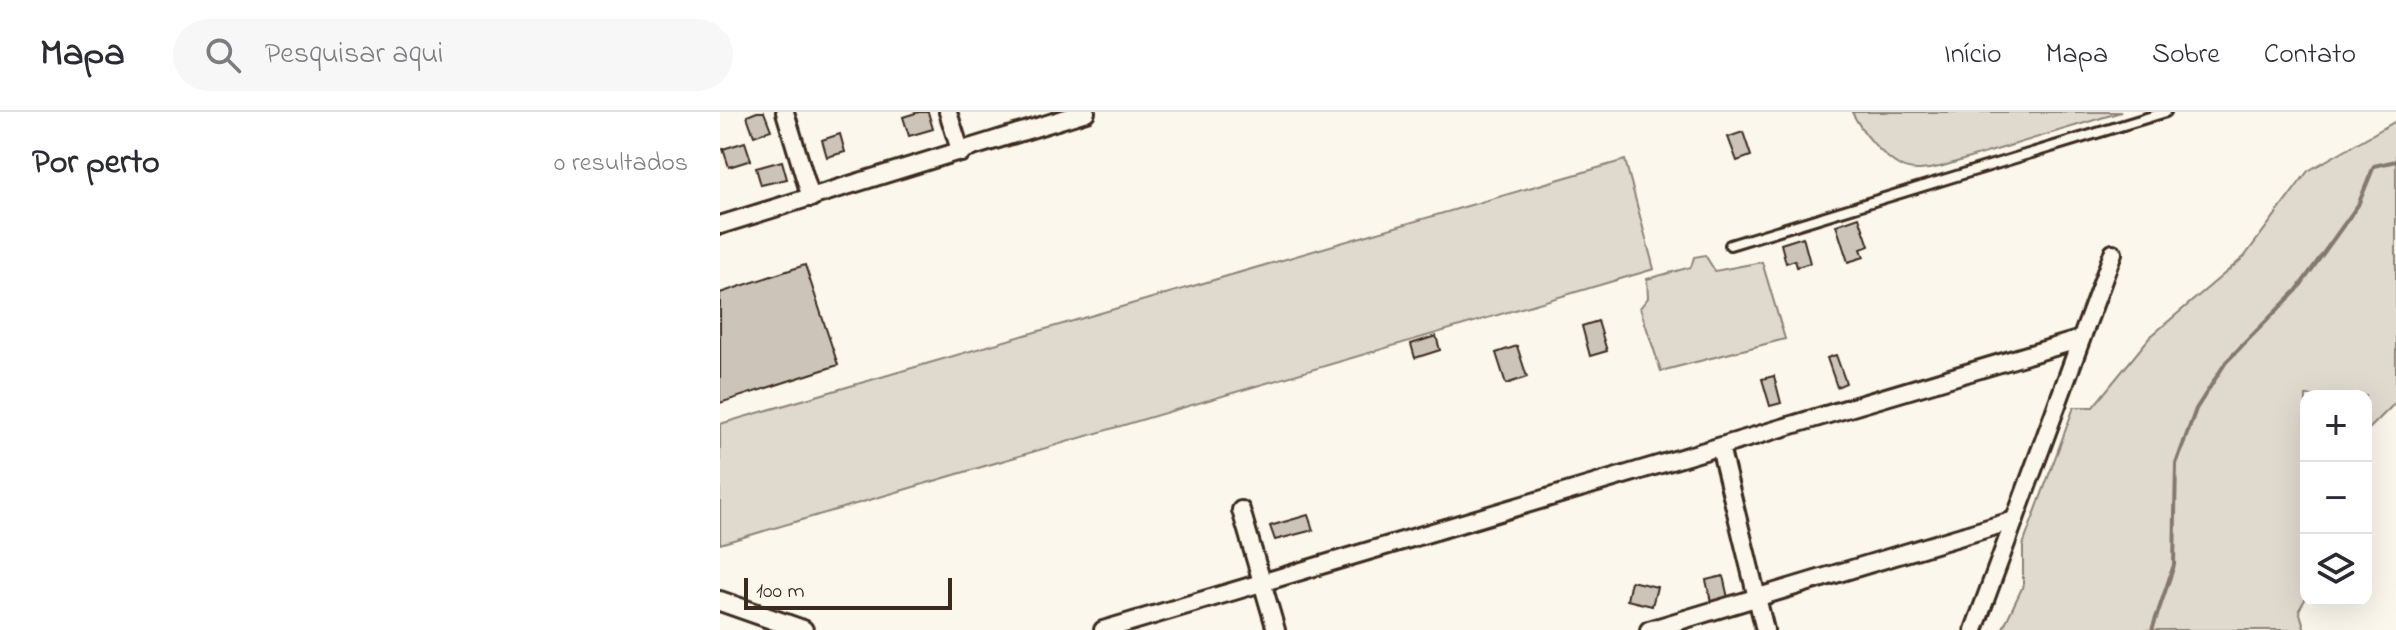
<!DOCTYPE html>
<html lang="pt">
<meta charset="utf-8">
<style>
:root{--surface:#fff;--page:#f7f7f7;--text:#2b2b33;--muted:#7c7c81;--line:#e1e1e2}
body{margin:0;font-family:"Indie Flower",sans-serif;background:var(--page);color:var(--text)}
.controls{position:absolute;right:24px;bottom:24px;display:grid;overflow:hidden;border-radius:16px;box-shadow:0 8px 32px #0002}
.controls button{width:72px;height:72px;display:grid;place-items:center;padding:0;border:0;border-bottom:2px solid var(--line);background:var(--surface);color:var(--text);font:40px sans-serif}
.scale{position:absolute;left:24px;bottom:20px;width:208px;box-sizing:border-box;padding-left:8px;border:4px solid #3b2a1e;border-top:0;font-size:22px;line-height:28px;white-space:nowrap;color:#3b2a1e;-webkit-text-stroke:6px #fbf7ec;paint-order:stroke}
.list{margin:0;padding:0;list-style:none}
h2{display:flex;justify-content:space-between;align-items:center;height:104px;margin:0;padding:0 32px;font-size:34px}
h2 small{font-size:26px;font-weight:400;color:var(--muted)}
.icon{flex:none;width:44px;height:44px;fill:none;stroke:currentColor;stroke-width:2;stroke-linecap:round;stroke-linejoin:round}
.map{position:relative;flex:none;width:1676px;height:518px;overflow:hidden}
header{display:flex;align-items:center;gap:48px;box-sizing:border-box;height:112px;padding:0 40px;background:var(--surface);border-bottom:2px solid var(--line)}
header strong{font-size:38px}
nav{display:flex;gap:44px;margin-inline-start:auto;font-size:28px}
.search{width:560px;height:72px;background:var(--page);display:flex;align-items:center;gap:20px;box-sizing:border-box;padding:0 28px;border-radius:44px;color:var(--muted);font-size:30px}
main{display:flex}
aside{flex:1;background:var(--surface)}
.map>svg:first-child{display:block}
.green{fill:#dfd9ce;stroke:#8d8276;stroke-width:2}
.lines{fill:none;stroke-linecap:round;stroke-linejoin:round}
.stream{stroke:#85796d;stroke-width:4}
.building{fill:#ccc4b9;stroke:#3b2a1e;stroke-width:2}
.service-casing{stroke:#3b2a1e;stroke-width:14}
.minor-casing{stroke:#3b2a1e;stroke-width:22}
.tertiary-casing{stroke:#3b2a1e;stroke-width:24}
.service{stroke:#fbf7ec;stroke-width:8}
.minor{stroke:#fbf7ec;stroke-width:16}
.tertiary{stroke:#fbf7ec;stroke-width:18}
</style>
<header>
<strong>Mapa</strong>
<div class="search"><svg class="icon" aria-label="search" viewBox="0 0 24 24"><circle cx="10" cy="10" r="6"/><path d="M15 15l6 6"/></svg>Pesquisar aqui</div>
<nav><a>Início</a><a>Mapa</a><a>Sobre</a><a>Contato</a></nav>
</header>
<main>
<aside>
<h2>Por perto<small>0 resultados</small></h2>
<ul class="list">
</ul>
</aside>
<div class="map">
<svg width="1676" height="518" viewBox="0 0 1676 518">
<rect width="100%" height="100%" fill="#fbf7ec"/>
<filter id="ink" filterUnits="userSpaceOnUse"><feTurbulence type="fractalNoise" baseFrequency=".0125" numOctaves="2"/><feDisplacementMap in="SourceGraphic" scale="16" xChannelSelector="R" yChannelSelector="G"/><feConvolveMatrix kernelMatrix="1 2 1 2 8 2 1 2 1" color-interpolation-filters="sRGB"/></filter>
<g filter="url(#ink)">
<g class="green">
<path d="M1132,0H1401L1220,55C1207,57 1192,61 1180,54C1162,44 1141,19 1132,0Z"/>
<polygon points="1676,9 1676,290 1646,320 1646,284 1586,284 1586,486 1579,498 1585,518 1282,518 1303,474 1303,433 1354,295 1373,295 1430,225 1524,145 1588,59"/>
<polygon points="905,48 934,157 0,432 0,312"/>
<polygon points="985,143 995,159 1042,150 1065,227 941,259 920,196 928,186 927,167 971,155 974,145"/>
</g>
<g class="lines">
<polyline class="stream" points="1432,518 1454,453 1456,352 1476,297 1506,250 1577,178 1638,93 1654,54 1676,49"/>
</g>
<g class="building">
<polygon points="37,0 44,0 51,18 34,24 27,4"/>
<polygon points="199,0 208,0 213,17 189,24 183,5"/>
<polygon points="1023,20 1031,44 1017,49 1008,25"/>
<polygon points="120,22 125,40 107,45 102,28"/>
<polygon points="25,30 31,48 9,55 3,37"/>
<polygon points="62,49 67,67 41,73 36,56"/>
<polygon points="1139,105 1149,134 1141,137 1144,145 1128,150 1116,113"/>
<polygon points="1083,125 1090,151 1077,155 1075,148 1066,151 1061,132"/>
<polygon points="85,153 118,253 0,291 0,181"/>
<polygon points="878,209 887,239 870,244 862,214"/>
<polygon points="716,224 720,238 695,246 691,232"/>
<polygon points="797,234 807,265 786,272 776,241"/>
<polygon points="1116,243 1126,271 1117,275 1107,246"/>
<polygon points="1054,264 1061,291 1050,294 1042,267"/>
<polygon points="588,403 593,418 555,428 550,414"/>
<polygon points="1003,464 1008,486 991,490 986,468"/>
<polygon points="911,469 937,475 932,494 907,488"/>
</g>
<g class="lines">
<g class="service-casing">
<polyline id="service" points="1010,133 1446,0"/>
</g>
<g class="minor-casing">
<g id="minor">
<polyline points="65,0 91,86"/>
<polyline points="228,0 241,41"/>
<polyline points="0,113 366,0"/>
<polyline points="1000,335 1045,518"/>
<polyline points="521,398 556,518"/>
<polyline points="383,518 1361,227"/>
<polyline points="929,518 1295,408"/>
<polyline points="1254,518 1393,141"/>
</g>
</g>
<g class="tertiary-casing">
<polyline id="tertiary" points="0,489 83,518"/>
</g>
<use href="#service" class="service"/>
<use href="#minor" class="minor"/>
<use href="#tertiary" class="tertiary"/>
</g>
</g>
</svg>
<div class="controls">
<button>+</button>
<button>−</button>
<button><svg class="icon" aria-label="layers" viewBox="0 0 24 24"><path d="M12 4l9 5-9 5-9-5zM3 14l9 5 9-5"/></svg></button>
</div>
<div class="scale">100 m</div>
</div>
</main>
